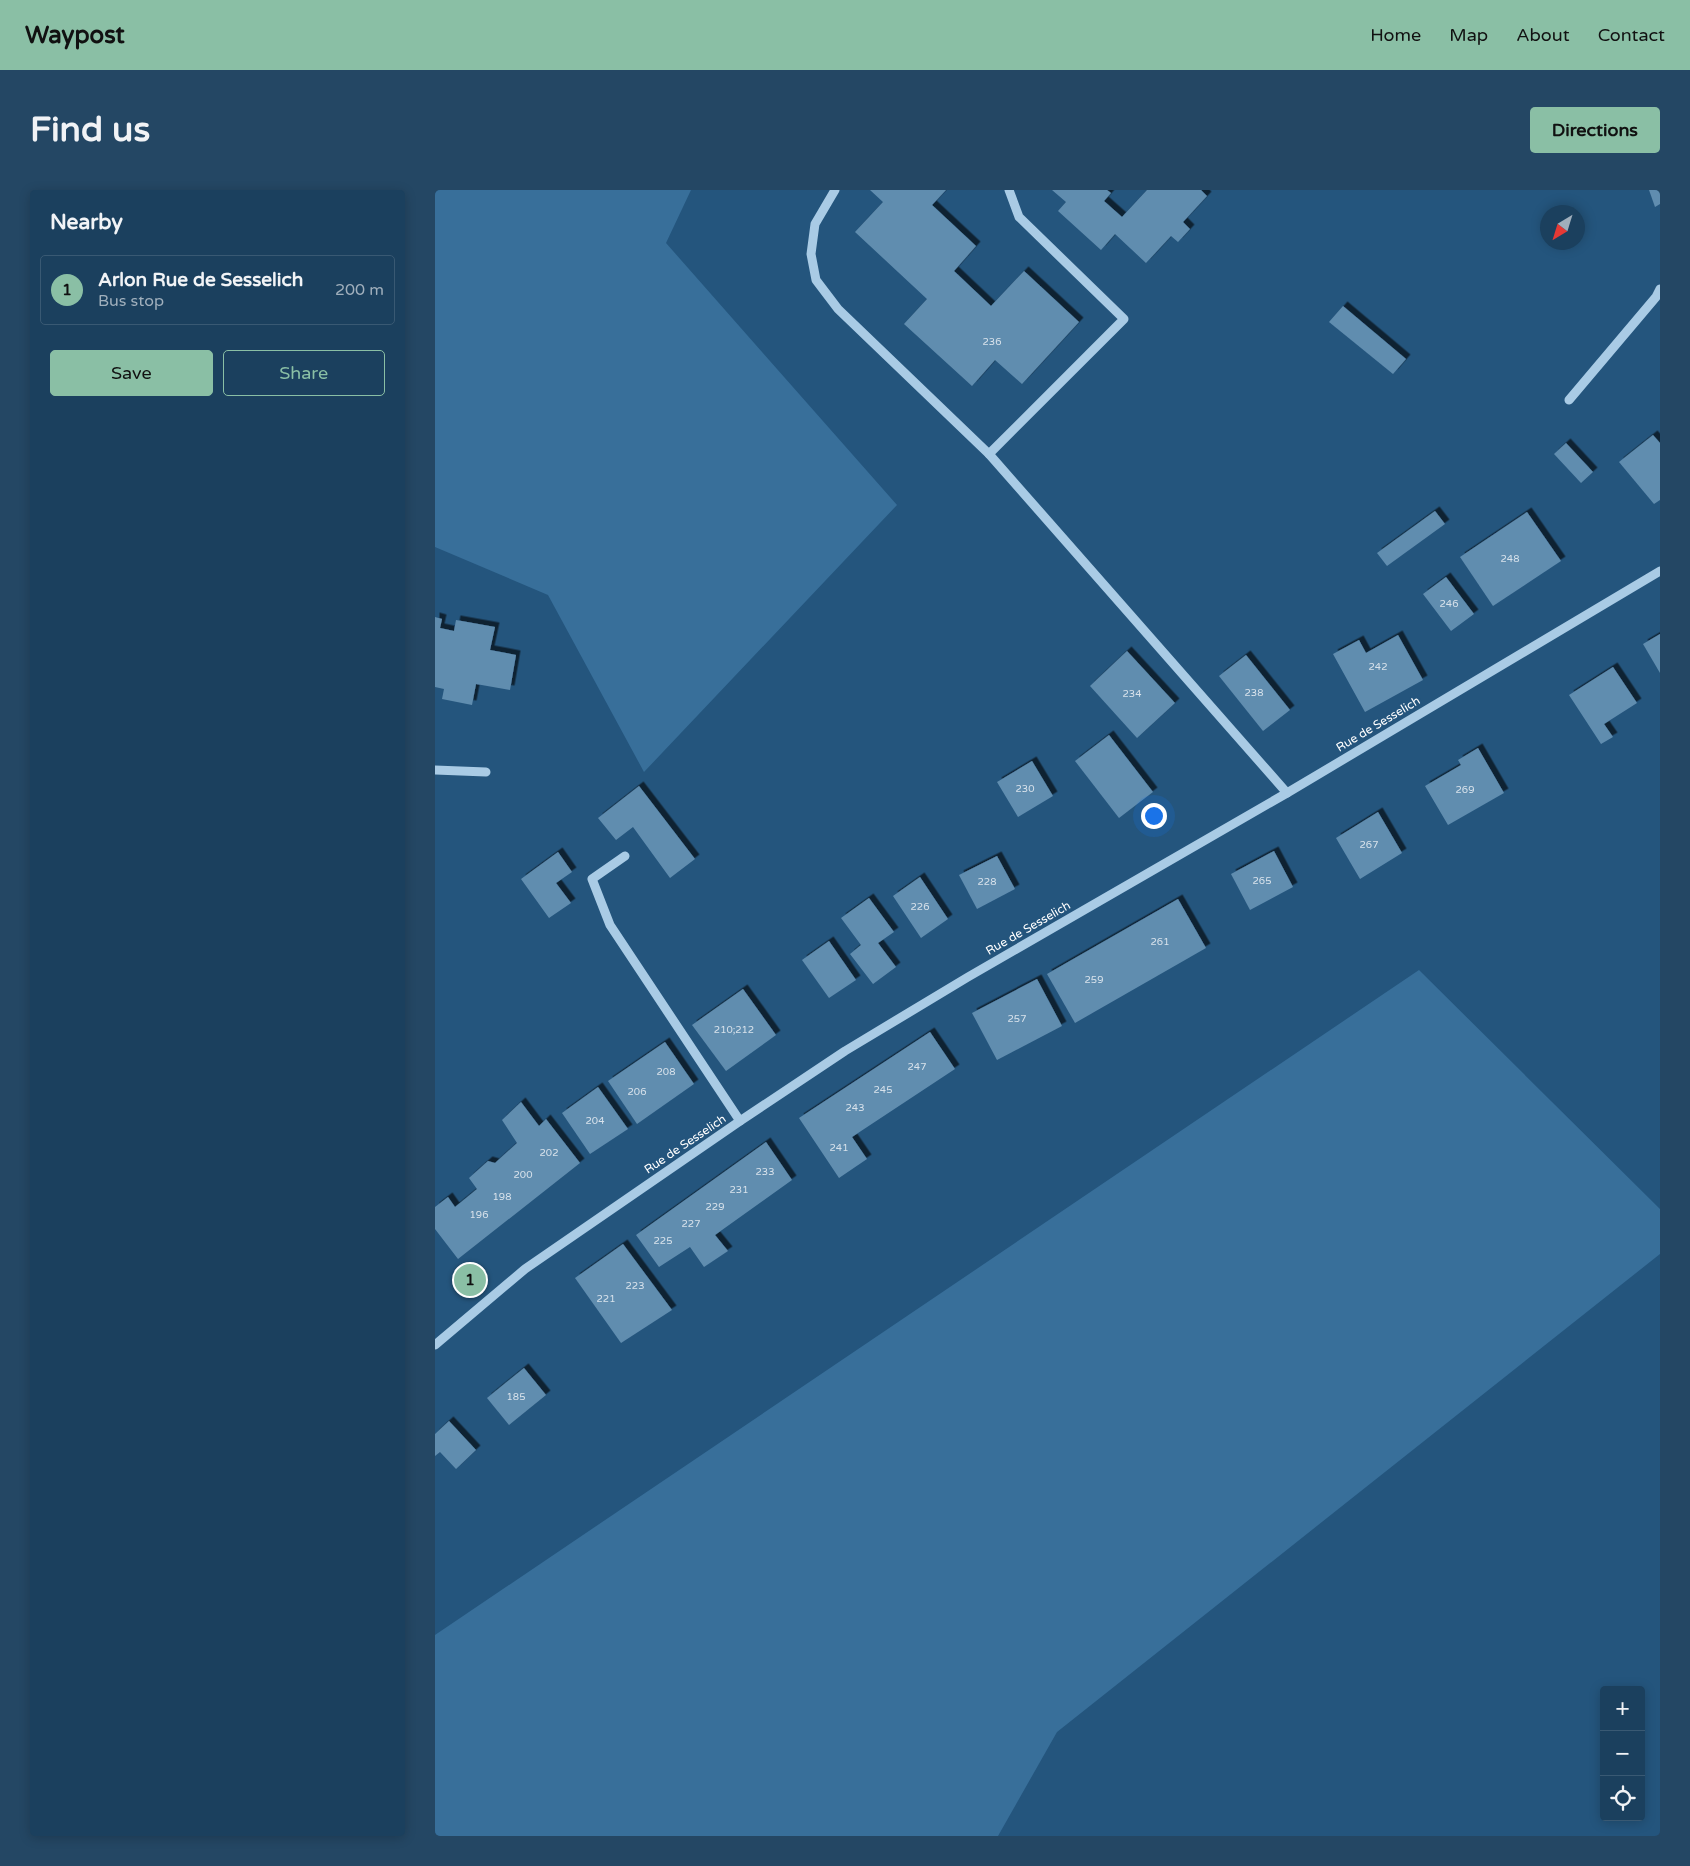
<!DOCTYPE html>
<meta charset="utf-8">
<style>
:root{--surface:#1b405e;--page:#244764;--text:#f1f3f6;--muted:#a0afbc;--line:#395973;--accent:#8abfa5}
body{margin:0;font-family:"Varela Round",sans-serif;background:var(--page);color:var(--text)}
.controls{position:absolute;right:15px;bottom:15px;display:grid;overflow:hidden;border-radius:5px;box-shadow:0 2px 12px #0003}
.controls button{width:45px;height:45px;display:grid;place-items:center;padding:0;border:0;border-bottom:1px solid var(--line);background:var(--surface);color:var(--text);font:25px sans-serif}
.compass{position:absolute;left:1105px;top:15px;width:45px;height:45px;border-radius:50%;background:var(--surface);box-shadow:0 2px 12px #0003;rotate:218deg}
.you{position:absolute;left:718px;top:625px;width:18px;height:18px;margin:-12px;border:4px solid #fff;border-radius:50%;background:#1a73e8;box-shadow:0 0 0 8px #1a73e833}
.badge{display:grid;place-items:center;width:32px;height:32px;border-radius:50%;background:var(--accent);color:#111;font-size:16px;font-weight:700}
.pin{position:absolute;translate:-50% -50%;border:2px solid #fff;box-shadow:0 1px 5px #0006}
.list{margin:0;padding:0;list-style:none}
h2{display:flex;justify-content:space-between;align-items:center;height:65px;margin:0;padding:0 20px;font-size:21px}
h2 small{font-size:16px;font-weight:400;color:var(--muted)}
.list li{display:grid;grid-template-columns:32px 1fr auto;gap:15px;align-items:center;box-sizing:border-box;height:70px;margin:0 10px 10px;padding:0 10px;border:1px solid var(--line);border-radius:5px}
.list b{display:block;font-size:19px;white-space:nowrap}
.list p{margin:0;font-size:16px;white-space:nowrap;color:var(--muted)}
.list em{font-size:16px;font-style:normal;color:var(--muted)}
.actions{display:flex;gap:10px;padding:15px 20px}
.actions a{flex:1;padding:11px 0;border:1px solid var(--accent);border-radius:5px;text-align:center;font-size:18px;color:var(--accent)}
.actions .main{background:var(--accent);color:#111}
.icon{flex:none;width:28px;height:28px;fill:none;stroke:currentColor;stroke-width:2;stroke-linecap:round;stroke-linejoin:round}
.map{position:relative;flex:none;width:1225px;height:1646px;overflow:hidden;border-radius:5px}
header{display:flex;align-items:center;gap:30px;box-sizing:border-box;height:70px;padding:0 25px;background:var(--accent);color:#111}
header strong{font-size:24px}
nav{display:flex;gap:28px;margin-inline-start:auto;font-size:18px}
.intro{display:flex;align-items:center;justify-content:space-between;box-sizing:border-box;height:120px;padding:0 30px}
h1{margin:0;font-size:35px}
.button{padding:12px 22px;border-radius:5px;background:var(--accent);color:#111;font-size:18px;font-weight:700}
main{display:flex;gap:30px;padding:0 30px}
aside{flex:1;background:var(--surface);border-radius:5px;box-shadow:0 2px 12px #0003}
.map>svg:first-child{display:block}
.green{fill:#386f9a}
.building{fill:#618daf;filter:url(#shadow)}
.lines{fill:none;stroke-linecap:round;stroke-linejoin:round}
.minor{stroke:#a9cbe5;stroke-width:9}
.labels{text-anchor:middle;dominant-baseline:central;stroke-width:4;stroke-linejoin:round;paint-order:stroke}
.number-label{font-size:10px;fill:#d8e2eb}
.street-label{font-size:12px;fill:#fff;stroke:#24557d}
</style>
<header>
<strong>Waypost</strong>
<nav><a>Home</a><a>Map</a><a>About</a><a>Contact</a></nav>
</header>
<div class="intro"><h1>Find us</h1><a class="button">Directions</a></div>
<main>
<aside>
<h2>Nearby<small></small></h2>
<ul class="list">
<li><span class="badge">1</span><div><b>Arlon Rue de Sesselich</b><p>Bus stop</p></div><em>200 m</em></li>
</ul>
<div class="actions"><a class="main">Save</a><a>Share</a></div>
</aside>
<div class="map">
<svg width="1225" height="1646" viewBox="0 0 1225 1646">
<defs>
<filter id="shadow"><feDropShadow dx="4.5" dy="-4.5" stdDeviation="0" flood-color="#0009"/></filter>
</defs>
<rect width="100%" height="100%" fill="#24557d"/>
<g class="green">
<polygon points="0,0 256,0 231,53 462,315 209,582 113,405 0,357"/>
<polygon points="984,780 1225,1019 1225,1064 622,1542 563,1646 0,1646 0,1445"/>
</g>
<g class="building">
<polygon points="435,0 511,0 497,15 541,56 519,81 556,116 589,81 644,132 587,194 560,170 537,196 469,134 492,109 420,42 448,12"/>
<polygon points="617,0 672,0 676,3 669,11 687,27 712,0 766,0 772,6 748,32 755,39 743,52 736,46 711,73 680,44 666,60 623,21 631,12"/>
<polygon points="1214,0 1225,0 1225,14 1220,17"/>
<polygon points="908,116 971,169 958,184 894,132"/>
<polygon points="1218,245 1225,253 1225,310 1219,314 1184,272"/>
<polygon points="1131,253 1158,282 1146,293 1119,264"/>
<polygon points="1000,321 1010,334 952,376 942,363"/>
<polygon points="1092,322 1126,371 1058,416 1025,367"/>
<polygon points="1011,387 1039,424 1016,441 988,404"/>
<polygon points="0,427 7,429 5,438 19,441 21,430 60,437 55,460 81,465 75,500 41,494 37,515 7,509 9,499 0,497"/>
<polygon points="1225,444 1225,483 1208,454"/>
<polygon points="963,445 988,490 930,522 898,464 924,450 931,463"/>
<polygon points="692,461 740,513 702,548 655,496"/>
<polygon points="811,465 855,520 828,541 784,486"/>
<polygon points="1178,477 1202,513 1169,534 1178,547 1166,554 1134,505"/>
<polygon points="674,545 718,602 684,628 640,571"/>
<polygon points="1043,558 1069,603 1013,635 990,596 1026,575 1023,570"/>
<polygon points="597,571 618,606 583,627 562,592"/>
<polygon points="204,596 260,669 235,688 198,637 181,650 163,628"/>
<polygon points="943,622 967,663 925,689 901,648"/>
<polygon points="839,661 858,697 815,720 796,684"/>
<polygon points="123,662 137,682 121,693 136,713 114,728 86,689"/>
<polygon points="562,666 580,699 542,719 524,685"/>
<polygon points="485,687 513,729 486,748 458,706"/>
<polygon points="434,708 459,742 443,753 461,777 438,794 415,764 426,755 406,728"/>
<polygon points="743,709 771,758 640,833 612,784"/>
<polygon points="394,751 421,790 394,808 367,770"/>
<polygon points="602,789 627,836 562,870 537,823"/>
<polygon points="308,799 341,845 291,881 257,835"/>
<polygon points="495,842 520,879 417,947 432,969 404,988 364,928"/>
<polygon points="230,852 259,894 202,934 173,891"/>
<polygon points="163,897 193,939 155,964 127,923"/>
<polygon points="86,912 104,936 111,929 145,973 23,1069 0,1039 0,1017 13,1007 20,1017 42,999 34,988 53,971 60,973 82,953 67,930"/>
<polygon points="331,952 357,990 280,1045 293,1061 269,1077 255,1057 224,1077 201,1045"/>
<polygon points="188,1054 237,1120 186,1153 140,1088"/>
<polygon points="89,1178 111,1205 74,1235 52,1208"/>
<polygon points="14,1231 41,1260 21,1279 5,1262 0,1266 0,1244"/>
</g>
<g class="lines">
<g class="minor">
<polyline points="400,0 380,34 376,64 381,90 403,119 554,264 852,603"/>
<polyline points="1134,210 1221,107 1225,99"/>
<polyline points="554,264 689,129 584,27 574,0"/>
<polyline points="0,580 51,582"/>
<polyline points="190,666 157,689 175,735 305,931"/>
<polyline points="0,1155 90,1079 305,931 410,861 533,787 852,603 1225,381"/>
</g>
</g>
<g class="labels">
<g class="number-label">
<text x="557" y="152">236</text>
<text x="1075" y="369">248</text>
<text x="1014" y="414">246</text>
<text x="943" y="477">242</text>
<text x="819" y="503">238</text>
<text x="697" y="504">234</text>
<text x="590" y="599">230</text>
<text x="1030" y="600">269</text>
<text x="934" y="655">267</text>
<text x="827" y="691">265</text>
<text x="552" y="692">228</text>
<text x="485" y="717">226</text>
<text x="725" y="752">261</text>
<text x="659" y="790">259</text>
<text x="582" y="829">257</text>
<text x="299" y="840">210;212</text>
<text x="482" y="877">247</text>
<text x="231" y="882">208</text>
<text x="448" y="900">245</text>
<text x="202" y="902">206</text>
<text x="420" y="918">243</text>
<text x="160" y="931">204</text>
<text x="404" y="958">241</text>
<text x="114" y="963">202</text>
<text x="330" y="982">233</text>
<text x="88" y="985">200</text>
<text x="304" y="1000">231</text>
<text x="67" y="1007">198</text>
<text x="280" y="1017">229</text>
<text x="44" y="1025">196</text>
<text x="256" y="1034">227</text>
<text x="228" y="1051">225</text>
<text x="200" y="1096">223</text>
<text x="171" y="1109">221</text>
<text x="81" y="1207">185</text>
</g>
<g class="street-label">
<text transform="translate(943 534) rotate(-31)">Rue de Sesselich</text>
<text transform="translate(593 738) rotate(-30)">Rue de Sesselich</text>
<text transform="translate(250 954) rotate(-34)">Rue de Sesselich</text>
</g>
</g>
</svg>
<div class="controls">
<button>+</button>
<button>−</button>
<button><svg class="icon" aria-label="locate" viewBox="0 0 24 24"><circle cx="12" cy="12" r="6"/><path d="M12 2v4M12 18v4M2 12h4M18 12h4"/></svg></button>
</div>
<svg class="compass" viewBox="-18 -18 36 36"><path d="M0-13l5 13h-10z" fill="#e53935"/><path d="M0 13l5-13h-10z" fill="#a0afbc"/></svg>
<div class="you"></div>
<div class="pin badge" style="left:35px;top:1090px">1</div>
</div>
</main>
